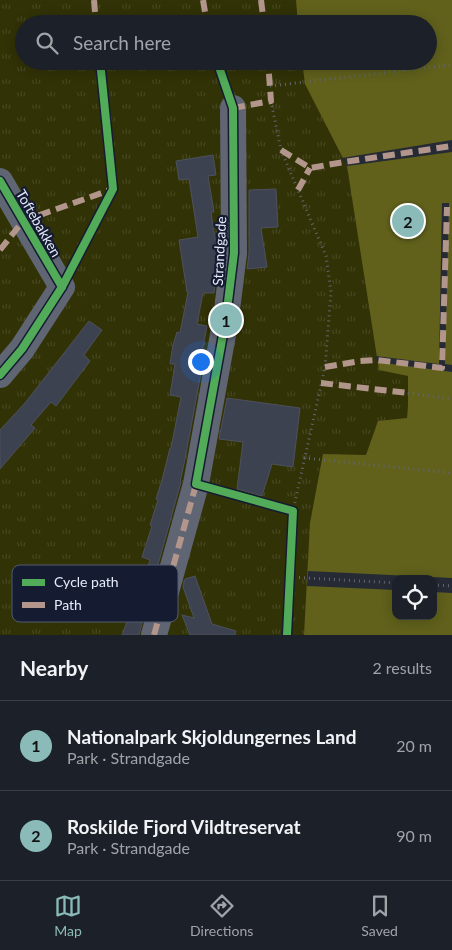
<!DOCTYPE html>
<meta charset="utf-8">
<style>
:root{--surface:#1c2028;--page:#292d34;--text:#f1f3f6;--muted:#a0a3a8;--line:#3a3e45;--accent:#8bbbb9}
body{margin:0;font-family:Lato,sans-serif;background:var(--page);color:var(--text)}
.controls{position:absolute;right:15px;bottom:15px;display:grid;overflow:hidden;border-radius:10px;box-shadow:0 2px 12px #0003}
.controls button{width:45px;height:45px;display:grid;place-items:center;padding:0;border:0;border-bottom:1px solid var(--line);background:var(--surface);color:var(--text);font:25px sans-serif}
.you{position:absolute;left:200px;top:361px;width:18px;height:18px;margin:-12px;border:4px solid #fff;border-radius:50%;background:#1a73e8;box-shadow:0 0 0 8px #1a73e833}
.badge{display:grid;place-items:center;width:32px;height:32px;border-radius:50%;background:var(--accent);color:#111;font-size:16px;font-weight:700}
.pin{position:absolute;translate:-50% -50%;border:2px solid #fff;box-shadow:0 1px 5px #0006}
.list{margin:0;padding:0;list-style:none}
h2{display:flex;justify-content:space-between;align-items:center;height:65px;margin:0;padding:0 20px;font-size:21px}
h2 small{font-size:16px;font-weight:400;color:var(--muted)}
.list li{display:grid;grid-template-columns:32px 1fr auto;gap:15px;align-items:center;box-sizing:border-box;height:90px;padding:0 20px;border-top:1px solid var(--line)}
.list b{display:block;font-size:19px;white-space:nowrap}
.list p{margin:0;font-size:16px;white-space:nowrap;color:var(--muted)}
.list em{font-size:16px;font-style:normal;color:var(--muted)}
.icon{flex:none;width:28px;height:28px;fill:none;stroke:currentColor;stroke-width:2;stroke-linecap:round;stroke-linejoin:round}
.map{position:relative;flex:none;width:452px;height:635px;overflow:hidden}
.search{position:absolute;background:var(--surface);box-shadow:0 2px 12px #0003;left:15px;right:15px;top:15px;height:55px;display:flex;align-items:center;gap:12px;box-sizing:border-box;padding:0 18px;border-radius:28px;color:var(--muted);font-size:19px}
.sheet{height:245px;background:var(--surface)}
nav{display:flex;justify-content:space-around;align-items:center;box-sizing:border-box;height:70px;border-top:1px solid var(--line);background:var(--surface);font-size:14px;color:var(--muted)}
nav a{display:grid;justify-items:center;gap:2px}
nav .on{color:var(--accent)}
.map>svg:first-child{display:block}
.park{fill:url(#park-tufts);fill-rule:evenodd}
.water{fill:#61611c;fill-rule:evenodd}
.pier{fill:#252a35}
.building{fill:#3d4251;stroke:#4d515b}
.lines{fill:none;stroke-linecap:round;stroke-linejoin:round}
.path{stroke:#616671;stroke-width:3;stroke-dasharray:1 4;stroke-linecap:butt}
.minor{stroke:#606573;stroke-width:26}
.quiet{stroke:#b2968c;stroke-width:6;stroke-dasharray:12 6;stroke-linecap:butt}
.cycleway-casing{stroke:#151c32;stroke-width:11}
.cycleway{stroke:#51ab58;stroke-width:8}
.labels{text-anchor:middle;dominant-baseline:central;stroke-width:4.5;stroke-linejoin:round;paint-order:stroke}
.street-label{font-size:14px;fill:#e5ebfb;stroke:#151c32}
.key{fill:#151c32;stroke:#535a6e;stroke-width:1}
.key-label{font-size:14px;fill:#e5ebfb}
</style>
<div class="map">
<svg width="452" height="635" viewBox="0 0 452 635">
<defs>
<pattern id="park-tufts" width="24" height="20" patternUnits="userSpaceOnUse" patternTransform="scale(1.25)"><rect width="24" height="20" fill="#323207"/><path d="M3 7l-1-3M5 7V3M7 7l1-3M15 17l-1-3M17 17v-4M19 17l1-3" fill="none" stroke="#464620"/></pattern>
</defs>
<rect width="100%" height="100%" fill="#252a35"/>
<path class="park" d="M0,0H452V635H0ZM24,24H428V61H24ZM396,579H433V616H396Z"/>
<path class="water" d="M296,0H452V635H304L310,523L323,454L366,455L378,421L407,418L408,406V376L379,370L347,166L305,84L302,61H428V24H298ZM396,579H433V616H396Z"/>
<g class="pier">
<polygon points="452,140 452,152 347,166 342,158"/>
<polygon points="442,203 449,203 445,364 452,365 452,372 377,362 376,356 439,364"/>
<polygon points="308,571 452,578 452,593 433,592 433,579 396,579 396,590 307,586"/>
</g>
<g class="building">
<polygon points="213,155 216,175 208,176 214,212 211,212 218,259 214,293 203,293 197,324 207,326 198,373 201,373 185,459 180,482 181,482 156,572 147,569 150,560 142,557 152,526 150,525 158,500 156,499 162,480 170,448 171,448 181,397 170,395 175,364 170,364 173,345 177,332 180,333 188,292 187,292 179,240 198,237 189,179 179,180 176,161"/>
<polygon points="276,189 278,227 261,228 267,267 247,269 249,253 249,190"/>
<polygon points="89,321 102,330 84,355 90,361 56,406 51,402 31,425 35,428 0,469 0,430 25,403"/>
<polygon points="227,398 300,408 293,467 272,464 262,496 237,489 243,442 219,439"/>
<polygon points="195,576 212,624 236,631 235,635 190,635 182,615 194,618 183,587 185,579"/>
<polygon points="135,600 147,604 139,635 122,635"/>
</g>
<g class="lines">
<g class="path">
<polyline points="270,86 450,65"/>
<polyline points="271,101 281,150 326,256 331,292 325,367 293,511"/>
<polyline points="408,393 452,399"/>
<polyline points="304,458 452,473"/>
<polyline points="289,577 396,583"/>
<polyline points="433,585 452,586"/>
</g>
<g class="minor">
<polyline points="0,181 62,287 22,349 0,375"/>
<polyline points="154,635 196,484 226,318 234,253 233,108"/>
</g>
<g class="quiet">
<polyline points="94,0 96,24"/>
<polyline points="203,0 207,24"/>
<polyline points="261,0 264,24"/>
<polyline points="233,108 271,101 268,61"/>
<polyline points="281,150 310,168 344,162 452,146"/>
<polyline points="298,190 310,168"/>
<polyline points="0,250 23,221 113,189"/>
<polyline points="325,367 360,361 377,360 442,368 447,207"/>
<polyline points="321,383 408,393"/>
<polyline points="154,635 197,481"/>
</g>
<g class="cycleway-casing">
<g id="cycleway">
<polyline points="217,61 233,108 234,253 226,318 196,484 293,511 287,635"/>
<polyline points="0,181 62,287"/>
<polyline points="0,375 22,349 62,287 113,189 100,61"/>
</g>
</g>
<use href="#cycleway" class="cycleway"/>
</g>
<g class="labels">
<g class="street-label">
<text transform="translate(39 223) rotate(60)">Toftebakken</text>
<text transform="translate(219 251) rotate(-87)">Strandgade</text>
</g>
</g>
<rect x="12" y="565" width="166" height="57" rx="8" class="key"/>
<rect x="22" y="579" width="23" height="7" fill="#51ab58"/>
<rect x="22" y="602" width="23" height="6" fill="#b2968c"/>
<g class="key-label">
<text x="54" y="587">Cycle path</text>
<text x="54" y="610">Path</text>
</g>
</svg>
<div class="controls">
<button><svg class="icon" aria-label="locate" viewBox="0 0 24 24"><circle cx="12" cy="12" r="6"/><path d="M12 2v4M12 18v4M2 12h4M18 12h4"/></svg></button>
</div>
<div class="you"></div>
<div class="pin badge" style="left:226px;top:320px">1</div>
<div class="pin badge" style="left:408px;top:221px">2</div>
<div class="search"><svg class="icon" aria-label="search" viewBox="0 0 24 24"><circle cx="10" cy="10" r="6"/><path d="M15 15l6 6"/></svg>Search here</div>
</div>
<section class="sheet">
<h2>Nearby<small>2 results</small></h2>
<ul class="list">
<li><span class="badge">1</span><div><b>Nationalpark Skjoldungernes Land</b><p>Park · Strandgade</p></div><em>20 m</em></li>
<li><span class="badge">2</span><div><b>Roskilde Fjord Vildtreservat</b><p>Park · Strandgade</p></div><em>90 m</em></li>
</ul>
</section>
<nav>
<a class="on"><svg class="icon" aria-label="map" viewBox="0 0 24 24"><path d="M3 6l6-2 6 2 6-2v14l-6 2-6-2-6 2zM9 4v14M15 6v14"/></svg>Map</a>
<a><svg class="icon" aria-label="directions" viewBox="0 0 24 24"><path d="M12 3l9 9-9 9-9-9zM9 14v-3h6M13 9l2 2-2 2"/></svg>Directions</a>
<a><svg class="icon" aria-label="saved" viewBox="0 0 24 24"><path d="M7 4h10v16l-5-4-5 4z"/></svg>Saved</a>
</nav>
